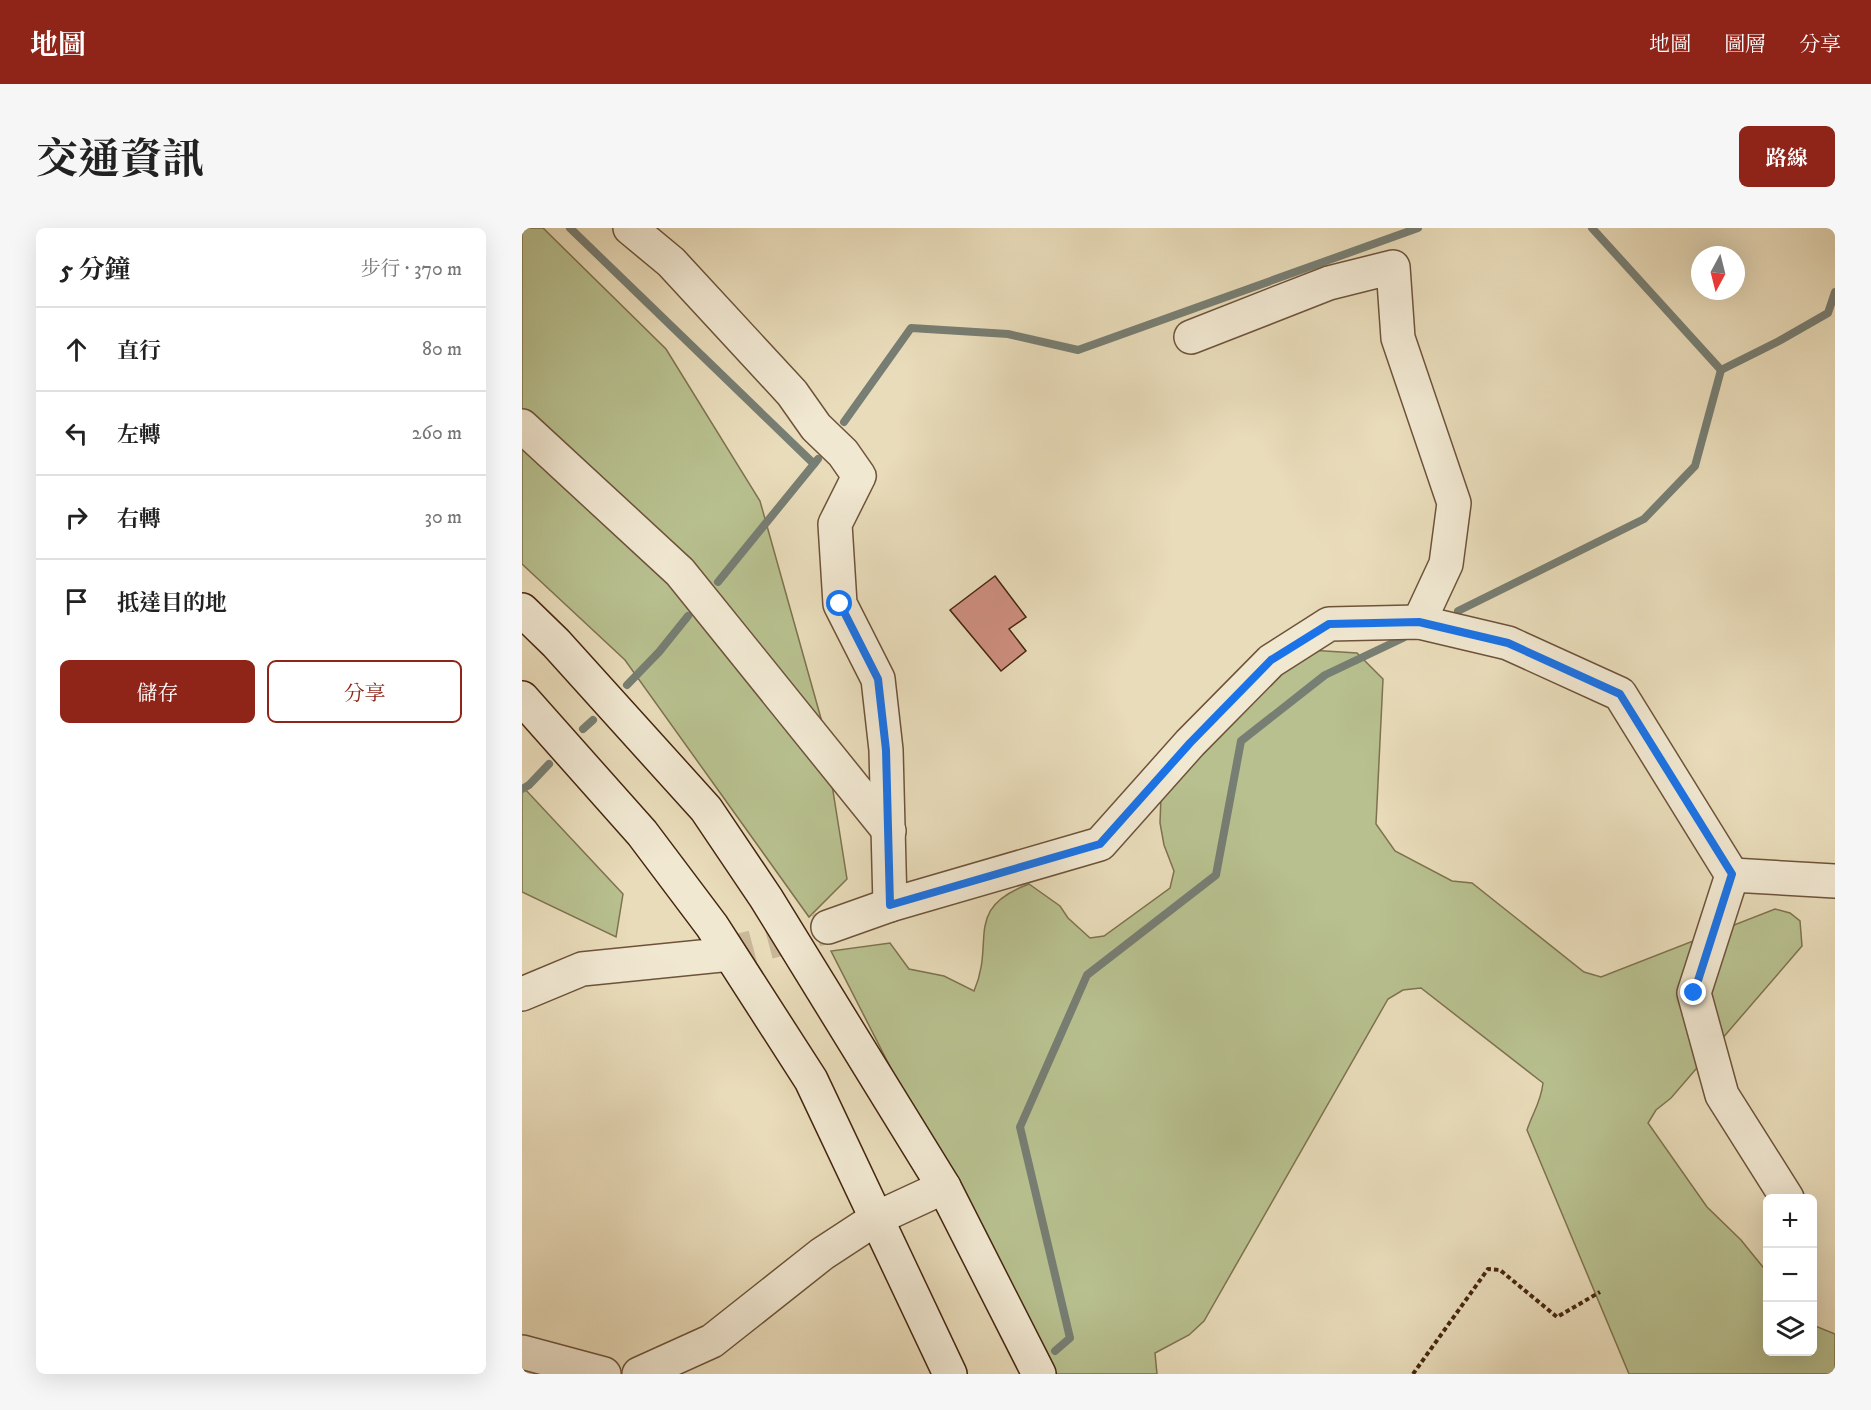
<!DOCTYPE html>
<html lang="zh-TW">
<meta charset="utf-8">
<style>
:root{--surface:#fff;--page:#f6f6f6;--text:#222;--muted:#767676;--line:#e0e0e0;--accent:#8f2418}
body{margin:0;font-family:"IM FELL DW Pica","Noto Serif TC",serif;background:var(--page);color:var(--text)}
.controls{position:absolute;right:18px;bottom:18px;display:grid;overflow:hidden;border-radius:9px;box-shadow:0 6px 24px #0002}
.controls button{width:54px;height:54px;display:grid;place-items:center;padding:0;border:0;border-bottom:2px solid var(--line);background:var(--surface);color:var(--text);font:30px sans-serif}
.compass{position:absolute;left:1169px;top:18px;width:54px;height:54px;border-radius:50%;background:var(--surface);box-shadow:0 6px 24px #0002;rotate:187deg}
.stop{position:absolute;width:18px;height:18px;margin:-14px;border:4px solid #1a73e8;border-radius:50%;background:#fff}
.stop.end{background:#1a73e8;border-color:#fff;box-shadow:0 2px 6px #0008}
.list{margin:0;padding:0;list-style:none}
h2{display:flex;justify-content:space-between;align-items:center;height:78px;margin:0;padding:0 24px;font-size:26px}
h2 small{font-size:20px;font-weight:400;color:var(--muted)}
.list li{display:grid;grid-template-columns:39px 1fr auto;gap:18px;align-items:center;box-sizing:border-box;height:84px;padding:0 24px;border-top:2px solid var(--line)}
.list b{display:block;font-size:22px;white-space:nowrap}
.list em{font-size:20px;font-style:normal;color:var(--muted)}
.actions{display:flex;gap:12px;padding:18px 24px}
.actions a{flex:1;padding:14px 0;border:2px solid var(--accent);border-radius:9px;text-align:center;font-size:21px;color:var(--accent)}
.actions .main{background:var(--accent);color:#fff}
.icon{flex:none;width:33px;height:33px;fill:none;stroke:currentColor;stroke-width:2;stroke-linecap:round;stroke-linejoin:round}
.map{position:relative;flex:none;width:1313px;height:1146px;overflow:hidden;border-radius:9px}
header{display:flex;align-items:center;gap:36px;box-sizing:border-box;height:84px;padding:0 30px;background:var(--accent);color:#fff}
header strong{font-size:28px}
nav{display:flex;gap:33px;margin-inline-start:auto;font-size:21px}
.intro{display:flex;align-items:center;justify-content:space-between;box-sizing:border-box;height:144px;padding:0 36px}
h1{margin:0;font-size:42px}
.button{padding:15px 27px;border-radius:9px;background:var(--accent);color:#fff;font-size:21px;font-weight:700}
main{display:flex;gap:36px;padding:0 36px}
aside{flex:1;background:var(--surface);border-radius:9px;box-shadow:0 6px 24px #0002}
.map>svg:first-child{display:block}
.green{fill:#b8c08f;stroke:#7e724f;stroke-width:1.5}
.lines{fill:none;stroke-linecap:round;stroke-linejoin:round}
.stream{stroke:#777e73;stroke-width:8}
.building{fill:#ce8f80;stroke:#45250f;stroke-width:1.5}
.minor-tunnel{stroke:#c8b798;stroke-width:33;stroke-dasharray:33 16;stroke-linecap:butt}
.minor-casing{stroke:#6e533a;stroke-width:36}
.tertiary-casing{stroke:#6e533a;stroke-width:36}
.secondary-casing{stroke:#45250f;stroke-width:36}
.path{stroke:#45250f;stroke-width:4;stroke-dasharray:4.5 3;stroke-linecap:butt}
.minor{stroke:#f1e8d2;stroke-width:33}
.tertiary{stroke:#f1e8d2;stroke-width:33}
.secondary{stroke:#f1e8d2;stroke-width:33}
.route{stroke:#1a73e8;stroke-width:8}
</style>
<header>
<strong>地圖</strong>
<nav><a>地圖</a><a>圖層</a><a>分享</a></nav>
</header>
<div class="intro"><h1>交通資訊</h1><a class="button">路線</a></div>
<main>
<aside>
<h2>5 分鐘<small>步行 · 370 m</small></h2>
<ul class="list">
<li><svg class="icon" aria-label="ahead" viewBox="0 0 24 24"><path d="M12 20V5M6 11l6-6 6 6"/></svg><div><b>直行</b></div><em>80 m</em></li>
<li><svg class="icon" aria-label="left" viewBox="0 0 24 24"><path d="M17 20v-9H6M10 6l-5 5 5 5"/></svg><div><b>左轉</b></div><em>260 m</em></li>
<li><svg class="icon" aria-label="right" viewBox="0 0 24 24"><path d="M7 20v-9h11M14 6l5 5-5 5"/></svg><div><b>右轉</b></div><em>30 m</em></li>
<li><svg class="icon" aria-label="arrive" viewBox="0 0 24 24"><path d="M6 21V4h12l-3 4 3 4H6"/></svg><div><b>抵達目的地</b></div></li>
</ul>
<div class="actions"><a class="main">儲存</a><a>分享</a></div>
</aside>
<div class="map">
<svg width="1313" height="1146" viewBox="0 0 1313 1146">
<rect width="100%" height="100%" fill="#e9dcba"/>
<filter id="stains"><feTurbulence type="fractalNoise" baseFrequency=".00333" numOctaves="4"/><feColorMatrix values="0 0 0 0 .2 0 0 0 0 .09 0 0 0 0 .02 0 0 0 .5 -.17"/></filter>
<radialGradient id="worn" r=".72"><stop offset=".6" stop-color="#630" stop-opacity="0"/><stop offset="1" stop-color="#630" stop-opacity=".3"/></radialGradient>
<g class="green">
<polygon points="0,0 21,0 144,121 238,273 300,494 325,651 287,689 103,432 0,336"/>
<path d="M755,420L835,425L861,451L854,596L873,623L930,653L950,655L1062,744L1079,749L1253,681L1268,685L1278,693L1280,718L1149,870L1134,882L1126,895L1185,979L1219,1012L1245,1044L1246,1124H1290L1291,1097L1313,1106V1146H1107L1005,902C1011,884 1019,874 1021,855L899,760L881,762L866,771L682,1093L667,1107L633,1125L635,1146H525L309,723L368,715L387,741L422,748L452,763C474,713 440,681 507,656L538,678L546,690L568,710L582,708L648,660L652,643L642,617L638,595L639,568L646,547L707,452L721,445Z"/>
<polygon points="0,558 101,666 94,709 0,664"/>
</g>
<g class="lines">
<g class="stream">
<polyline points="48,0 292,236 296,231"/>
<polyline points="1070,0 1199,142 1257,113 1306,85 1313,64"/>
<polyline points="322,194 389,100 486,106 556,122 896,0"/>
<polyline points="196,354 292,236"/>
<polyline points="936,383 1122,291 1173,238 1199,142"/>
<polyline points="105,457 137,424 166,388"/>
<polyline points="61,501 71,492"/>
<polyline points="0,561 7,557 27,536"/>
<polyline points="533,1123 548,1110 498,899 565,747 694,647 719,513 803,447 881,410"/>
</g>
</g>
<polygon class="building" points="473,348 504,389 487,401 504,423 479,443 428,382"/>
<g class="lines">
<polyline class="minor-tunnel" points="199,727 306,699"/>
<g class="minor-casing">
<g id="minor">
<polyline points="108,0 149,34 270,165 294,199 321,225 337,248 313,296 318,376 356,451 364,522 368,677"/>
<polyline points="669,109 807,55 871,39 876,110 932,275 924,336 897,394"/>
<polyline points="0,198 158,344 367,603"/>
<polyline points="1210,647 1313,653"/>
<polyline points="306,699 368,677 578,616 668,515 749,433 807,396 897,394 986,415 1098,466 1210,647 1172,765 1200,867 1265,970"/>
<polyline points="0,766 60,741 199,727"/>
</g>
</g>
<g class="tertiary-casing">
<g id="tertiary">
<polyline points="0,1124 82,1146"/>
<polyline points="117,1146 190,1113 300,1026 355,990 422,959"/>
</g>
</g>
<g class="secondary-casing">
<g id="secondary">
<polyline points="0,382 34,415 184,581 244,670 422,959 517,1146"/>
<polyline points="0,470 120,605 190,698 289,852 428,1146"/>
</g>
</g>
<polyline class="path" points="891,1146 966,1041 978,1042 1035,1089 1078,1064"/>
<use href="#minor" class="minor"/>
<use href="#tertiary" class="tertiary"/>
<use href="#secondary" class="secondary"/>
</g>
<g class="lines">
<polyline class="route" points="318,376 356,451 364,522 368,677 578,616 668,515 749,432 807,396 897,394 986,415 1098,466 1210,646 1172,765"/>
</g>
<rect width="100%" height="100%" filter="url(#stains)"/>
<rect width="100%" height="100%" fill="url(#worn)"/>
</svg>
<div class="controls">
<button>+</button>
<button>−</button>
<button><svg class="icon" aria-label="layers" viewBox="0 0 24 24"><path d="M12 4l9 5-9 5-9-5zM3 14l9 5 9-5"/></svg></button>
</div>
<svg class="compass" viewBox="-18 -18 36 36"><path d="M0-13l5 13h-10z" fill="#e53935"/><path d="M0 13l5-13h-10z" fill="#767676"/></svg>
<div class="stop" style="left:318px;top:376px"></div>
<div class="stop end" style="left:1172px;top:765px"></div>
</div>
</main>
